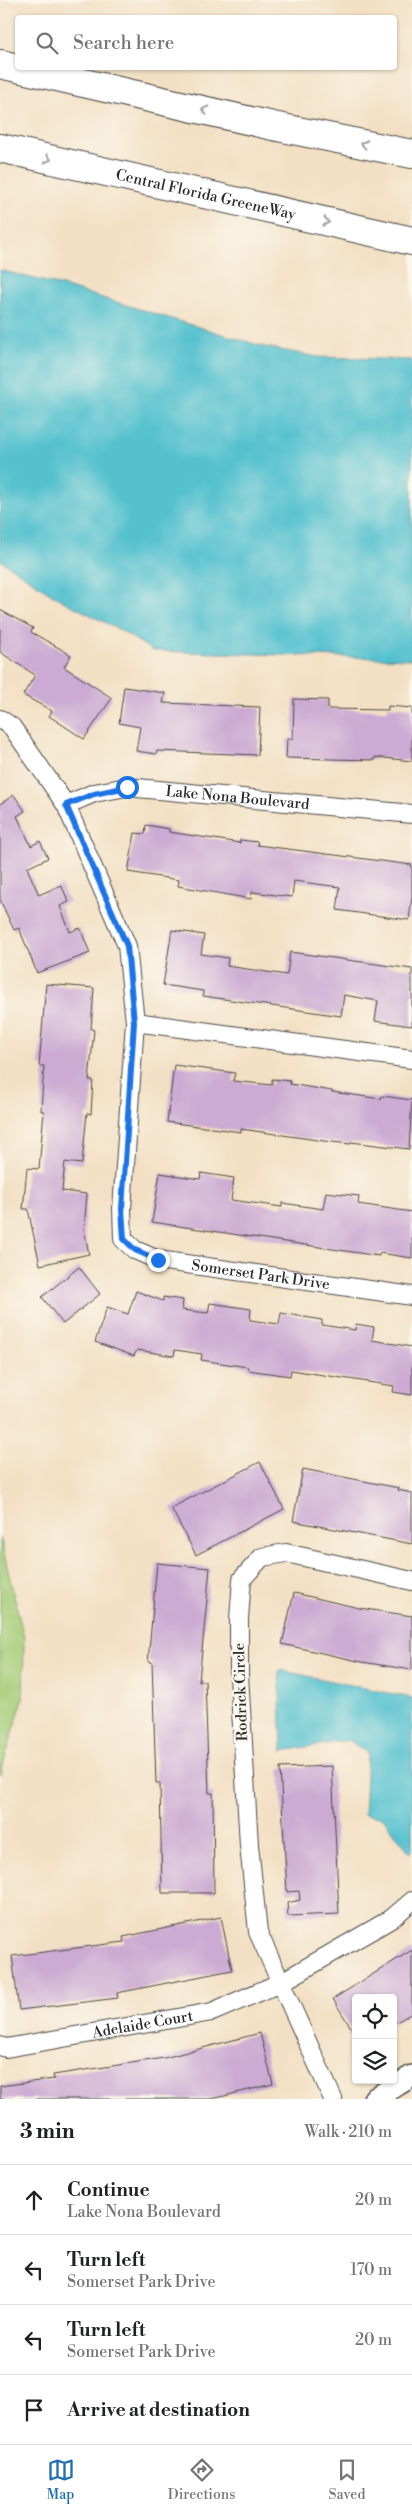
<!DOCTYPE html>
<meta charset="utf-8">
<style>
:root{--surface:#fff;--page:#f2f2f2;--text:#202124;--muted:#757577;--line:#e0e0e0;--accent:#1f6fb2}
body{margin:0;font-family:"Libre Bodoni",serif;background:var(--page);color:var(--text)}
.controls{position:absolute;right:15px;bottom:15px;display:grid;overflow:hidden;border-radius:5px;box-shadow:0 1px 4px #0004}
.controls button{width:45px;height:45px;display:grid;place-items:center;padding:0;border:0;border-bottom:1px solid var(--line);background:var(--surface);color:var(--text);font:25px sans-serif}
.stop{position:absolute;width:15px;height:15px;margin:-11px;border:4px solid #1a73e8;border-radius:50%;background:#fff}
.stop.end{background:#1a73e8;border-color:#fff;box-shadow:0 1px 5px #0008}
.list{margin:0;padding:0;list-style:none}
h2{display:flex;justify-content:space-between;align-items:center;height:65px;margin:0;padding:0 20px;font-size:21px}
h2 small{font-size:16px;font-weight:400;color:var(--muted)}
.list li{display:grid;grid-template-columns:32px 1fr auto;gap:15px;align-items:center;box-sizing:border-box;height:70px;padding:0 20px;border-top:1px solid var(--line)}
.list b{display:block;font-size:19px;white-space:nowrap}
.list p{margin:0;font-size:16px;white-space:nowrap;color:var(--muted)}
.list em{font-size:16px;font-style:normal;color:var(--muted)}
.icon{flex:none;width:28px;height:28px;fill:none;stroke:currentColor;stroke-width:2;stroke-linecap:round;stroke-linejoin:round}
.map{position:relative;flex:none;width:412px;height:2099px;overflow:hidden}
.search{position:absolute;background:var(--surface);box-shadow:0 1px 4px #0004;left:15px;right:15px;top:15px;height:55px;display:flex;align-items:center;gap:12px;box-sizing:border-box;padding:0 18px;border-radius:5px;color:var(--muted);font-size:19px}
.sheet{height:345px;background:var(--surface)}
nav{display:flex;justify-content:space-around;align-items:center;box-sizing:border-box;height:70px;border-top:1px solid var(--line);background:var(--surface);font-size:14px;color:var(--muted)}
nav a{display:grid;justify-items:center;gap:2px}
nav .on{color:var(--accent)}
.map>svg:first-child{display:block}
.green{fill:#a5cd78;stroke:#687c52}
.water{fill:#55c1cf;stroke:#40767d}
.building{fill:#ccaad3}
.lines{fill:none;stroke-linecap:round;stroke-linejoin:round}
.minor-casing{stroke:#494642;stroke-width:20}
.tertiary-casing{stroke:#494642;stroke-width:24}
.motorway-casing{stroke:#494642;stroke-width:30}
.minor{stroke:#fff;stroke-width:18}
.tertiary{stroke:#fff;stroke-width:21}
.motorway{stroke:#fff;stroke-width:28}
.oneway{stroke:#a0a0a0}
.route{stroke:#1a73e8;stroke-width:6}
.labels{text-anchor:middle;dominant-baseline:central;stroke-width:4.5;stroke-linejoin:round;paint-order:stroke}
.street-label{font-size:15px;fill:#2b2b2b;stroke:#fbf7ec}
</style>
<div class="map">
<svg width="412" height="2099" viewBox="0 0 412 2099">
<rect width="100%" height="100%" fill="#fbf7ec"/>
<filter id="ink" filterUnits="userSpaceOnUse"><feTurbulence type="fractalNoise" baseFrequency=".02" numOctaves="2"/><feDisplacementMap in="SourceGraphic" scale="10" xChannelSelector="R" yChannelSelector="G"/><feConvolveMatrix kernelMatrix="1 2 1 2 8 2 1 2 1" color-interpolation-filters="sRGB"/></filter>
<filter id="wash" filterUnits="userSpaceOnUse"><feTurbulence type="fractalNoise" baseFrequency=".0096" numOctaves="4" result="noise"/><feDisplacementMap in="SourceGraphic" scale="20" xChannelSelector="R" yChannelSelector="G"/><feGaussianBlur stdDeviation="1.12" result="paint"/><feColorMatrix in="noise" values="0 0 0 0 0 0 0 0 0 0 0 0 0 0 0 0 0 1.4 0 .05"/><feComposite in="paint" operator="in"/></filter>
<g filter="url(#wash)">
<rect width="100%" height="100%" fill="#f3e0c4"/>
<polygon class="green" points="0,1537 24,1638 23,1699 0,1775"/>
<g class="water">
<polygon points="0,270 66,287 265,347 318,357 412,360 412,659 153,651 122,631 61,600 0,560"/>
<polygon points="279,1670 412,1698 412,1851 410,1853 383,1818 364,1814 367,1753 349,1740 282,1751"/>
</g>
<g id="blocks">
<g class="building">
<polygon points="0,610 33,628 31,632 71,655 64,667 112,698 84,739 49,716 52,711 23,695 35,675 0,652"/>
<polygon points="124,687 165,693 163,703 260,707 258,755 157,751 156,754 136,751 140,727 119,723"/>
<polygon points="294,699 328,700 328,709 388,710 388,706 412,708 412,761 375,757 375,760 286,758 287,739 293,739"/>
<polygon points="14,795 25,811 17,816 31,846 40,841 48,858 27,868 39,895 61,885 69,902 60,906 70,932 80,928 90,953 37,973 19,928 14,930 0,900 0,804"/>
<polygon points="146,825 169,829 169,832 240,843 240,840 258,842 257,845 412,865 412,896 409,920 337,910 340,887 294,881 292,897 252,892 251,899 178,886 179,880 128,872 135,833 145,834"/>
<polygon points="172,930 204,935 201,954 228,958 227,966 287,975 290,952 412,969 412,1026 375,1021 378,1001 344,995 341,1016 203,996 203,991 163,985"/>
<polygon points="46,984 94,988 91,1029 94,1030 89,1080 93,1080 91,1114 87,1113 82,1164 65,1162 62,1191 87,1194 84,1230 89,1254 40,1265 28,1209 23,1209 27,1168 39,1169 44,1111 41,1111 44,1066 39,1066"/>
<polygon points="174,1065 235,1073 233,1081 272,1085 272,1079 290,1081 290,1084 332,1091 332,1092 381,1099 382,1096 412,1100 409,1149 351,1142 350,1144 324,1141 241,1129 241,1132 167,1122"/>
<polygon points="160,1173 200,1179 201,1173 234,1178 231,1200 282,1207 282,1203 323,1209 326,1192 359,1196 358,1204 412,1212 412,1258 379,1253 379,1256 152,1222"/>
<polygon points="79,1267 100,1294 63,1324 42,1297"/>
<polygon points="136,1291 163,1301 163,1297 183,1300 182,1310 208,1313 210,1303 251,1309 250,1320 279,1324 281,1313 322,1320 322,1325 355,1330 356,1324 374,1327 372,1340 412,1347 412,1395 393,1392 394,1386 291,1370 290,1376 248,1370 248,1367 201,1360 202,1354 175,1350 174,1356 137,1350 134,1356 95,1342 107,1307 128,1314"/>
<polygon points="260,1462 284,1509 196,1555 171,1508"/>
<polygon points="303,1469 399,1488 398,1490 412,1493 412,1544 293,1521"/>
<polygon points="157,1563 210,1568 199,1681 205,1681 209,1793 213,1793 214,1893 162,1893 160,1783 156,1783 152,1662 148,1662"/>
<polygon points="294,1593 359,1608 412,1616 412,1670 362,1662 282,1644"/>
<polygon points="332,1766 339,1914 288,1916 287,1903 300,1900 299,1891 287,1892 280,1768"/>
<polygon points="221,1917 232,1970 117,1993 118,1998 19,2010 12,1956 124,1942 123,1937"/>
<polygon points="412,1950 412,2013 393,2024 393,1998 356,1998 356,2036 333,1999"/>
<polygon points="260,2033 273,2084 212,2099 0,2099 0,2086 54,2079 53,2075 164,2058"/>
</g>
</g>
</g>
<g filter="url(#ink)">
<use href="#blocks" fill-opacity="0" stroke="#494642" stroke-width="1"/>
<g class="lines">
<g class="minor-casing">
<g id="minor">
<path id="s1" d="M0,719L12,727L66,805L127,946L135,1022L122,1209L123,1239L135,1250L158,1260L412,1296"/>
<path id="s2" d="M66,805L94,793L127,787L412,814"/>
<polyline points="135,1022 412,1059"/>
<path id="s3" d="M0,2046L6,2048L212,2012L280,1983L391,1919L412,1901"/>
<polyline points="333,2099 258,1932 249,1845 239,1675 239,1619 242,1579 262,1557 286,1553 412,1581"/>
</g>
</g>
<g class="tertiary-casing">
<polyline id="tertiary" points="374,2099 412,2076"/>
</g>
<g class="motorway-casing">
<g id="motorway">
<polyline points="0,64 273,126 412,154"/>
<path id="s4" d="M0,148L412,241"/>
</g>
</g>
<use href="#minor" class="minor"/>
<use href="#tertiary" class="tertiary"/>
<use href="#motorway" class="motorway"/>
</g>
<defs><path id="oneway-chevron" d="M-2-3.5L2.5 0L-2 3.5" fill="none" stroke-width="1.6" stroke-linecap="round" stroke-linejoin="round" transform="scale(1.25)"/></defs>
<g class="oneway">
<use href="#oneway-chevron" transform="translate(205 110) rotate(-167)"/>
<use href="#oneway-chevron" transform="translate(364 144) rotate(-168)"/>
<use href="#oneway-chevron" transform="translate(48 159) rotate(13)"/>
<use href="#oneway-chevron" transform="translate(326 222) rotate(13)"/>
</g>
</g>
<g class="lines" filter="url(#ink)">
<polyline class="route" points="127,787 94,794 66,805 127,946 134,1022 122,1209 124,1239 135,1250 158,1260"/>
</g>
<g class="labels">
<g class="street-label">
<text stroke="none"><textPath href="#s4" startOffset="211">Central Florida GreeneWay</textPath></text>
<text stroke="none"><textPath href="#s2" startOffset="175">Lake Nona Boulevard</textPath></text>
<text stroke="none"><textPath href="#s1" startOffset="702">Somerset Park Drive</textPath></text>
<text transform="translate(241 1692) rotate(-92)">Rodrick Circle</text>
<text stroke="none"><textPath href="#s3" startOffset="145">Adelaide Court</textPath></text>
</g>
</g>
</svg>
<div class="controls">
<button><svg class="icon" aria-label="locate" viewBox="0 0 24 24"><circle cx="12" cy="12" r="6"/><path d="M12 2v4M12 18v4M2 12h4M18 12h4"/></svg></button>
<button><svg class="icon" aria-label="layers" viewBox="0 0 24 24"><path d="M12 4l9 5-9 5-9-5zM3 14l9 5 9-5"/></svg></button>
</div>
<div class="stop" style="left:127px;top:787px"></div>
<div class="stop end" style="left:158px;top:1260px"></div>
<div class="search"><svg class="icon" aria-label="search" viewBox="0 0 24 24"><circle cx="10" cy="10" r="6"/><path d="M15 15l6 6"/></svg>Search here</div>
</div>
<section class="sheet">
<h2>3 min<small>Walk · 210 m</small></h2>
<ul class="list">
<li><svg class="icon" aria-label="ahead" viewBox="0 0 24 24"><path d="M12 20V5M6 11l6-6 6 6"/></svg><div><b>Continue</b><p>Lake Nona Boulevard</p></div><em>20 m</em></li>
<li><svg class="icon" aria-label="left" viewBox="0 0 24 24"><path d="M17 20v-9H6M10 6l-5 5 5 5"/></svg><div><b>Turn left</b><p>Somerset Park Drive</p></div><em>170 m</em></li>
<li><svg class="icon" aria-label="left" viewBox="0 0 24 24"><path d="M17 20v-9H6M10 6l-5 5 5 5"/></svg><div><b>Turn left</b><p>Somerset Park Drive</p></div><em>20 m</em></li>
<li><svg class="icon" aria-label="arrive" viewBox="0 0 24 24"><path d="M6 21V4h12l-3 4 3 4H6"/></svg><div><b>Arrive at destination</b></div></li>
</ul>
</section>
<nav>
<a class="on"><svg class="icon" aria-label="map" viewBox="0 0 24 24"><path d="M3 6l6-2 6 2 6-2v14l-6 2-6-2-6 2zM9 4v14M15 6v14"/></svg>Map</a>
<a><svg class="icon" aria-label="directions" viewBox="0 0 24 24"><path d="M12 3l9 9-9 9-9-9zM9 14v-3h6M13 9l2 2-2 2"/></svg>Directions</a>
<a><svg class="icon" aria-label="saved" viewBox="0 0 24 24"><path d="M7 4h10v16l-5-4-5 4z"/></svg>Saved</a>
</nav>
